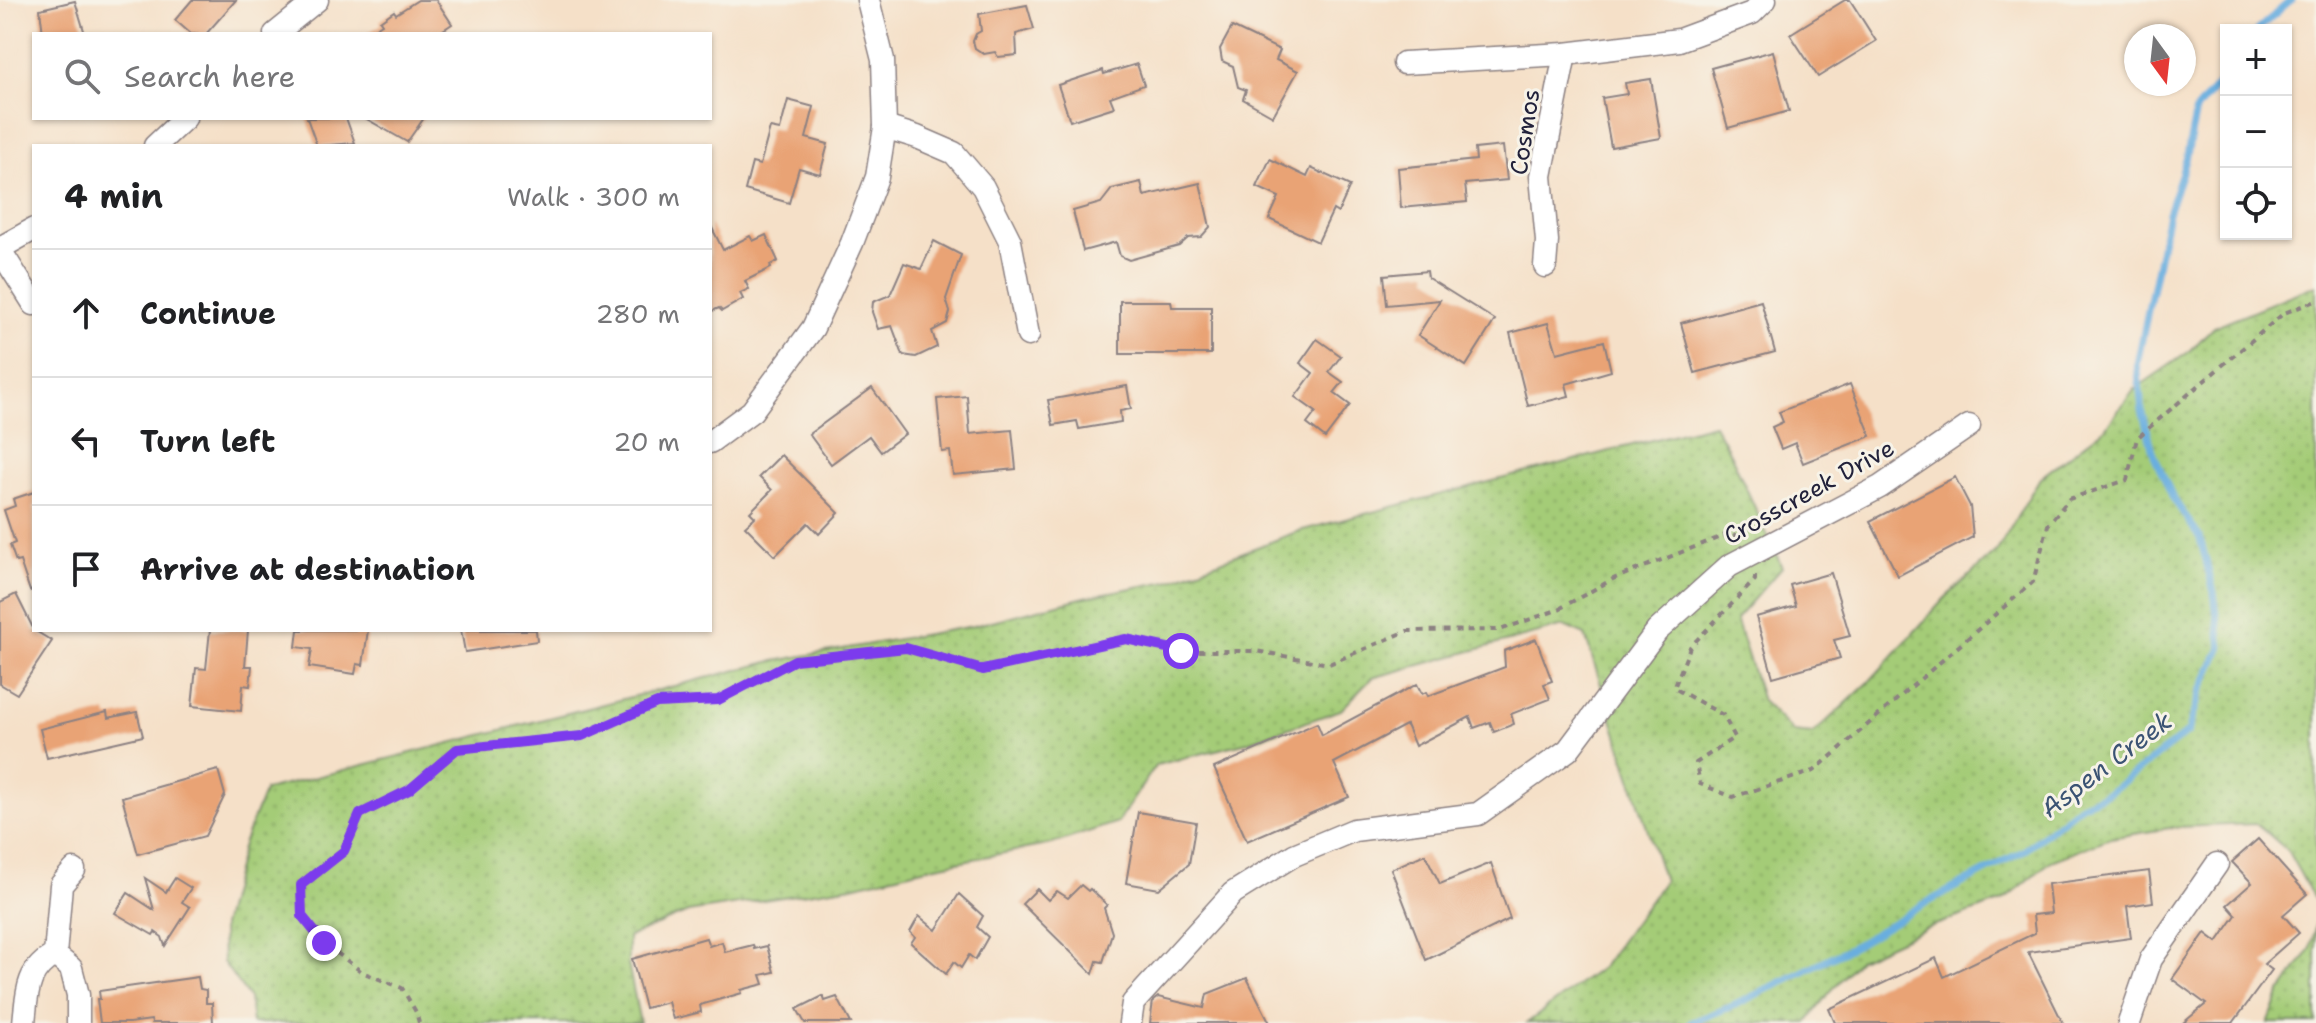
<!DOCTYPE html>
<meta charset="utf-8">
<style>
:root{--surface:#fff;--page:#f6f6f6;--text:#202124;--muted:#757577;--line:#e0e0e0}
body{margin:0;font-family:"Shantell Sans",sans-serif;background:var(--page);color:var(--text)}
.controls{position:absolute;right:24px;top:24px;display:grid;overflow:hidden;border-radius:0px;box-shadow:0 2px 6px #0004}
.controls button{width:72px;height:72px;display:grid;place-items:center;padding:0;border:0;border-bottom:2px solid var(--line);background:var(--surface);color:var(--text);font:40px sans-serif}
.compass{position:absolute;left:2124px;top:24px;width:72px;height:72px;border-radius:50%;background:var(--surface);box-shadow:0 2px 6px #0004;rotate:165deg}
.stop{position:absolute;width:24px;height:24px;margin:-18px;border:6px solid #7c3aed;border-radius:50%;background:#fff}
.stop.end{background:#7c3aed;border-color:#fff;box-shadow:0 2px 8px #0008}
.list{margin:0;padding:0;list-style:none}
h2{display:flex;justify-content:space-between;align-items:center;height:104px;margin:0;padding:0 32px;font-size:34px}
h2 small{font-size:26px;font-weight:400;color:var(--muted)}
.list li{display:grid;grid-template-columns:52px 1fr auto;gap:24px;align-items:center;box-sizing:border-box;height:128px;padding:0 32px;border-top:2px solid var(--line)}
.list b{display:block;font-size:30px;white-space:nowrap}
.list em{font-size:26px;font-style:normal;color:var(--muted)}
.icon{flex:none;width:44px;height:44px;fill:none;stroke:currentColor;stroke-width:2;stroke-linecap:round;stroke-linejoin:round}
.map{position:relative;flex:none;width:2316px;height:1023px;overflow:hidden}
.search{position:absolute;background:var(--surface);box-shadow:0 2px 6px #0004;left:32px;top:32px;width:680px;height:88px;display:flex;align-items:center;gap:20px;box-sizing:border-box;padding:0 28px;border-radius:0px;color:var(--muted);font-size:30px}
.panel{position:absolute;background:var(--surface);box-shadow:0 2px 6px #0004;left:32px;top:144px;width:680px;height:488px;border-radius:0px}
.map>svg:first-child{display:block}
.grass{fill:url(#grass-dots);stroke:#637759;stroke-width:2}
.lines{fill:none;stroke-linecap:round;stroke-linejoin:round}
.stream{stroke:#69aedf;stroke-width:7}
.building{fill:#e9a374}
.minor-casing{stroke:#8c8182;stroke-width:25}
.path{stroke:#8c8182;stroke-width:4;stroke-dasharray:6 6;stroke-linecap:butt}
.minor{stroke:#fff;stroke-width:22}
.route{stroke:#7c3aed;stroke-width:10}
.labels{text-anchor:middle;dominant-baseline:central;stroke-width:6;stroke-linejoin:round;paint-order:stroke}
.street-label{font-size:24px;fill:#22223b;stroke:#f7f3e8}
.water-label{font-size:26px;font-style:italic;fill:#3b5374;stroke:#f7f3e8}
</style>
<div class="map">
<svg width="2316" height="1023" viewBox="0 0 2316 1023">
<defs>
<pattern id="grass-dots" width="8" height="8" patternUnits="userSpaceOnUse" patternTransform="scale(2)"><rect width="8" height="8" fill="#a4cc77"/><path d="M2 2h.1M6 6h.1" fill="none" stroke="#8daf68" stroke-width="1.8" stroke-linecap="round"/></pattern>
</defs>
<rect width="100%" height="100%" fill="#f7f3e8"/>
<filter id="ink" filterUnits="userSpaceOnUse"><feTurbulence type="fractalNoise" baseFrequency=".0125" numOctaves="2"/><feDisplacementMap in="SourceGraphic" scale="16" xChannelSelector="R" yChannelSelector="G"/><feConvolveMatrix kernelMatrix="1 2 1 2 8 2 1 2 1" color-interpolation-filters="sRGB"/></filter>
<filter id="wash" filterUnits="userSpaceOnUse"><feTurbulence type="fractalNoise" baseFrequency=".006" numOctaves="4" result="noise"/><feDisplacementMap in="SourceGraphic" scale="32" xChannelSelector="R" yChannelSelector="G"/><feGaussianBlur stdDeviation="1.8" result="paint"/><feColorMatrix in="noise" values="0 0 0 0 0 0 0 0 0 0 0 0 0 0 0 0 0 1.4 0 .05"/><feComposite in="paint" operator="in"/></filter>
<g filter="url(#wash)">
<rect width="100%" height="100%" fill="#f5e0c8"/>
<g class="grass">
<polygon points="2316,285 2316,902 2287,850 2257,824 2176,827 2110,838 2051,861 2003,901 1924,929 1859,959 1824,999 1807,1023 1527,1023 1602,967 1664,881 1585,635 1564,626 1372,678 1341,710 1248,742 1156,765 1118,822 1052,844 931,867 852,886 688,912 628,937 628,963 640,1023 252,1023 249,998 223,962 222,926 243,844 265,790 769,662 973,626 1085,597 1168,581 1299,531 1714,424 1731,455 1782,567 1736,619 1762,701 1793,732 1813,734 1868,683 1945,598 1997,551 2040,478 2104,429 2135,389 2190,351 2213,327"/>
<polygon points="2316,921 2316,1023 2268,1023 2281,992 2311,948"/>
</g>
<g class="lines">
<g class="stream">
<polyline points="2257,30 2291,0"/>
<polyline points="1690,1023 1735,1005 1856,945 1924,904 2025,850 2081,805 2110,792 2188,732 2201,691 2221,647 2214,592 2200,538 2173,498 2154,455 2142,410 2137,364 2168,213 2186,160 2196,110 2226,74"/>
</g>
</g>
<g id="blocks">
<g class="building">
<polygon points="192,0 236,0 206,34 191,34 175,20"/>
<polygon points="418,0 436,0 452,24 437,34 366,34 382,24 380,21 394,11 396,14"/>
<polygon points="1845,0 1850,0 1876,41 1818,77 1790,34"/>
<polygon points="75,1 85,34 43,34 40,9"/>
<polygon points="1027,5 1034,29 1016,34 1017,55 998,57 995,52 984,54 975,48 973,41 976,34 981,31 979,14"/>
<polygon points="1232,27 1280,50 1276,60 1298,71 1273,116 1243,99 1246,90 1238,87 1233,66 1222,61 1220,49"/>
<polygon points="1773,51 1789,111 1728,128 1711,68"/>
<polygon points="1137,64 1144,85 1110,97 1114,107 1070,121 1058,85 1103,70 1104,74"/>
<polygon points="1651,79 1661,138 1611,147 1602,98 1627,94 1625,83"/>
<polygon points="788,100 814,107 806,138 828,144 820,174 799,168 789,203 745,190 752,163 760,165 770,128 780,130"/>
<polygon points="307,118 346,118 355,143 317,146"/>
<polygon points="365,118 424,118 407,142"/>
<polygon points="1503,146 1507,180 1465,184 1467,202 1401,208 1398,168 1476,160 1475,149"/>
<polygon points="1270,159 1307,177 1311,168 1350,186 1338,213 1333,210 1318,242 1269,219 1279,197 1257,187"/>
<polygon points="1141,182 1144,196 1200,183 1210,227 1201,237 1188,238 1179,246 1129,260 1120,256 1116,242 1083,251 1073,211 1101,203 1112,189"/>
<polygon points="710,224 723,250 750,236 753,241 766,235 778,261 770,265 771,268 745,281 749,289 740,293 743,299 722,311 719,308 710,312"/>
<polygon points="934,241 961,255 946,299 950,312 947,323 932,331 937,347 916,357 903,355 892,326 878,329 872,312 873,302 890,295 904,263 921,269"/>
<polygon points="1427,271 1428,278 1495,320 1466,366 1418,335 1440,300 1387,305 1384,275"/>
<polygon points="1120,301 1171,301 1172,307 1211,307 1211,354 1120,354"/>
<polygon points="1761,301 1775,352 1695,373 1681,323"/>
<polygon points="1548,323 1557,353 1604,341 1611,371 1566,384 1569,396 1528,406 1510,333"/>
<polygon points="1317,339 1341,356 1329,372 1343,382 1334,393 1350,405 1325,438 1307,424 1316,412 1295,397 1313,373 1300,363"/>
<polygon points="1850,384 1871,436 1803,463 1795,443 1781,449 1772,427 1783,422 1779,412"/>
<polygon points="1127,386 1131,409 1120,411 1121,422 1079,429 1077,421 1053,425 1048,400"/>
<polygon points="872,388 905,434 881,452 869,436 831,464 809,434"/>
<polygon points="967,396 970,434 1012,430 1016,469 953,475 950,451 942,452 937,399"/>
<polygon points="781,455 839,513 819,534 808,523 775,556 745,526 755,517 750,512 772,490 759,477"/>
<polygon points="1955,477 1970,506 1973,537 1898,576 1870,521"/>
<polygon points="34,492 34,590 30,591 20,561 16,562 10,545 15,543 4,510 15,506 13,499"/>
<polygon points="1831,573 1850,636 1834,640 1840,658 1773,677 1756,617 1796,606 1790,585"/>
<polygon points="16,594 34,630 52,641 17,694 0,684 0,602"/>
<polygon points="210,630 248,630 245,666 252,666 250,686 243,685 241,711 192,706 196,668 206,669"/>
<polygon points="298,630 368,630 363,665 357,664 355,674 309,667 312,649 296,647"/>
<polygon points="461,630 536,630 537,641 465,652"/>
<polygon points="1536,639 1552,681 1544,684 1550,699 1511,714 1514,724 1494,732 1490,722 1474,728 1470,717 1415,746 1406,725 1334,763 1349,797 1247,841 1214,768 1317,723 1322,735 1417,684 1422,694 1426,692 1428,696 1505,667 1504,651"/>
<polygon points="107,712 108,718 137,712 143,736 47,758 40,729"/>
<polygon points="218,770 225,795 205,836 138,854 122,797"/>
<polygon points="1138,812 1196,822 1189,864 1159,889 1126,883"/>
<polygon points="2258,839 2307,894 2283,915 2299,933 2264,964 2272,970 2233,1023 2183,1023 2206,1004 2172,979 2205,933 2217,942 2236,915 2227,905 2252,883 2232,862"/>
<polygon points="1425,854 1440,884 1491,863 1510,919 1426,960 1391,869"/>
<polygon points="2149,871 2153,902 2127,906 2131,938 2028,952 2063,1023 1835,1023 1829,1009 1936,958 1944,977 2035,933 2033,915 2051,913 2048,884"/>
<polygon points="145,878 166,892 175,878 191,888 182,902 190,907 165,946 162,937 155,932 153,935 115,913 128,893 154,910"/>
<polygon points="1081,885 1088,891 1090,889 1107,905 1104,908 1112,933 1103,962 1097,961 1093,974 1022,904 1037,889 1048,900 1057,891 1068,898"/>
<polygon points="959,894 983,916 977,927 988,937 975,960 969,955 961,968 954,962 946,974 911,943 915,937 910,932 919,916 936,930"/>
<polygon points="706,938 709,946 722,942 725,952 753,945 754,949 767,946 774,972 761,975 764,984 741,990 742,993 700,1005 701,1012 673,1019 668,1002 645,1008 632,959"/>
<polygon points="198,977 200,989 206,990 206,1003 212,1003 213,1023 152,1023 151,1020 129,1023 100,1023 97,999 100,999 99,991"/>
<polygon points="1247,978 1270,1023 1150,1023 1153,1001 1158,997 1204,1008 1207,994"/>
<polygon points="823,996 825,1001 837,997 851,1023 805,1023 797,1009"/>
</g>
</g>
</g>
<g filter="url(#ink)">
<use href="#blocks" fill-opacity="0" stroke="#8c8182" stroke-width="2"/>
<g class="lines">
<g class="minor-casing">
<g id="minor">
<polyline points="275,34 317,0"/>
<polyline points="1404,63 1565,54 1679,40 1752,13 1765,0"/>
<polyline points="885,127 917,137 954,153 983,187 1010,241 1028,335"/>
<polyline points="155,146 185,118"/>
<polyline points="0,248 34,229"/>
<polyline points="0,250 34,304"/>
<polyline points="1545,266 1547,241 1541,176 1565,54"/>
<polyline points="710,442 752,411 813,328 852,243 877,177 885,127 883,60 868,0"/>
<polyline points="55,955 61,885 74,870"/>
<path d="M24,1023C27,995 26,969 55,955L71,968L78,995V1023"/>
<polyline points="1130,1023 1133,1003 1233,893 1294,855 1354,830 1478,814 1568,750 1657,631 1729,566 1880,487 1969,426"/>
<polyline points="2129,1023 2151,959 2217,864"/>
</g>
</g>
<g class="path">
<polyline points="1755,576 1755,580 1690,647 1674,688 1723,715 1735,737 1696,763 1700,784 1733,797 1814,771 2033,582 2048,525 2069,499 2127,480 2137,438 2284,313 2316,301"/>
<polyline points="419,1023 416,1012 402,988 362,972 324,943 302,916 301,885 344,851 360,814 409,790 457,749 582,736 657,703 718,700 795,660 906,648 983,670 1126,639 1181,651 1256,651 1329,664 1407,631 1500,630 1557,610 1613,579 1733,532 1738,538"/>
</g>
<use href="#minor" class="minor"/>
</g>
</g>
<g class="lines" filter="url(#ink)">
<polyline class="route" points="324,943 302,916 301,885 344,851 360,814 409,790 457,749 582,736 657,703 718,700 795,660 906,648 983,670 1126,639 1181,651"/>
</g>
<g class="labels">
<g class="street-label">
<text transform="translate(1525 132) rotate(-81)">Cosmos</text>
<text transform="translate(1809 492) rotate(-29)">Crosscreek Drive</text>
</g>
<g class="water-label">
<text transform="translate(2106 764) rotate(-37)">Aspen Creek</text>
</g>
</g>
</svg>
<div class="controls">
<button>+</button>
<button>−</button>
<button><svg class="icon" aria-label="locate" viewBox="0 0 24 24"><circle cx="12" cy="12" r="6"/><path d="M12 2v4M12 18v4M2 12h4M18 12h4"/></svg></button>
</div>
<svg class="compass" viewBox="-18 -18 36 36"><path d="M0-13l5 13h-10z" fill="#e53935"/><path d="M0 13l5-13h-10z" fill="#757577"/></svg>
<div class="stop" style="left:1181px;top:651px"></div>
<div class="stop end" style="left:324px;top:943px"></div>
<div class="search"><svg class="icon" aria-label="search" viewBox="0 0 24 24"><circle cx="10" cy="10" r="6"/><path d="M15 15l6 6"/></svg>Search here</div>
<section class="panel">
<h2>4 min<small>Walk · 300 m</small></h2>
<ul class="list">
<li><svg class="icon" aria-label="ahead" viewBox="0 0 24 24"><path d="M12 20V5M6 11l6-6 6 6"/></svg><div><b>Continue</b></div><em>280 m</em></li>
<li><svg class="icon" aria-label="left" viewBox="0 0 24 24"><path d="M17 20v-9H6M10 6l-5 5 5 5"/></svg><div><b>Turn left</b></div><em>20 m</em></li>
<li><svg class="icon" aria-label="arrive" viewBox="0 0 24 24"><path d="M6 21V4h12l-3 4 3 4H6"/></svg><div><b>Arrive at destination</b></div></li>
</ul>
</section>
</div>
